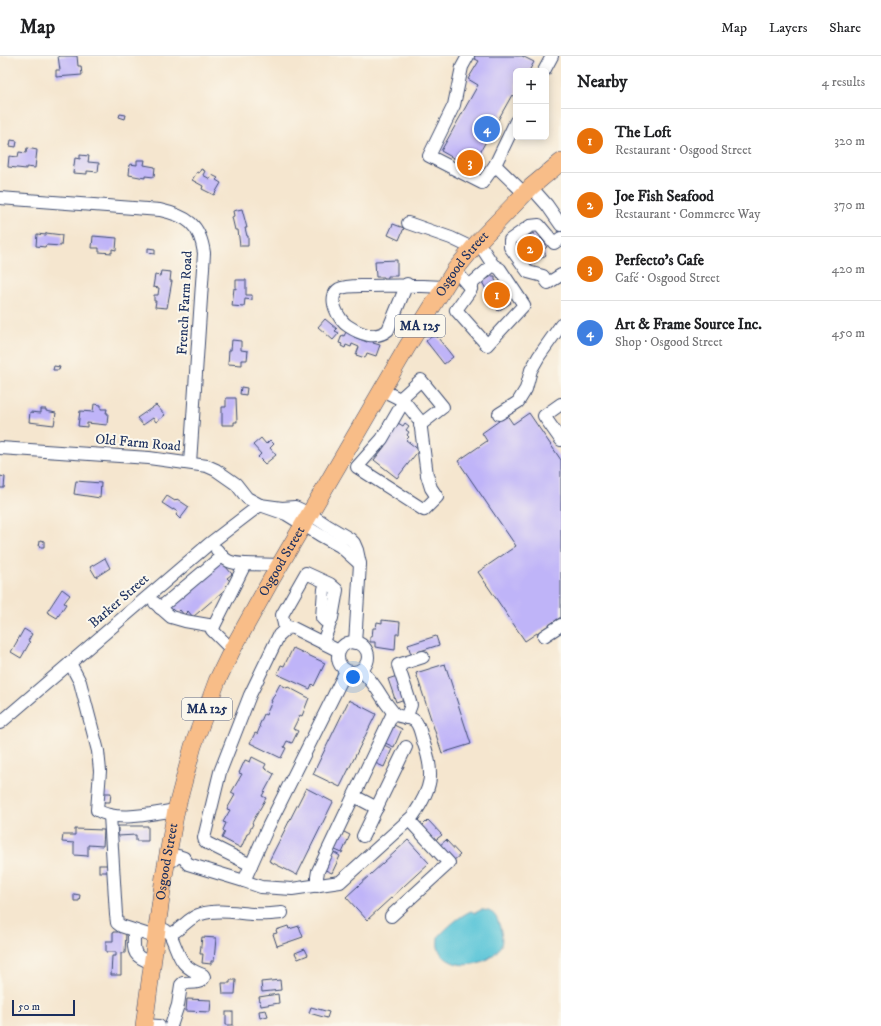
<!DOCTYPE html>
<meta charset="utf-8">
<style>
:root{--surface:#fff;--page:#f6f6f6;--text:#202124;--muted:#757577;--line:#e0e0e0;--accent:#7c3aed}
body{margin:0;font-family:"IM FELL DW Pica",serif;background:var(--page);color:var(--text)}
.controls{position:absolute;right:12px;top:12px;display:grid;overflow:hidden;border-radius:6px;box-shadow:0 2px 10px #0003}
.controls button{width:36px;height:36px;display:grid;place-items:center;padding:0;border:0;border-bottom:1px solid var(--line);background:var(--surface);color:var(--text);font:20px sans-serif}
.scale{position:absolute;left:12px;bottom:10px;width:63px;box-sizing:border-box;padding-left:4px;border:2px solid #1b2f5e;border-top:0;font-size:11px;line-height:14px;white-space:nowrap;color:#1b2f5e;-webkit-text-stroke:3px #fbf7ec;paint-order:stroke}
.you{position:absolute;left:353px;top:621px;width:14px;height:14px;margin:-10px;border:3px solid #fff;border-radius:50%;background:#1a73e8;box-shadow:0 0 0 6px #1a73e833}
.badge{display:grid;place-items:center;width:26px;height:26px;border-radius:50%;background:var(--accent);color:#fff;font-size:13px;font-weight:700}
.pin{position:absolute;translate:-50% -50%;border:2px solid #fff;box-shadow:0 1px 4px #0006}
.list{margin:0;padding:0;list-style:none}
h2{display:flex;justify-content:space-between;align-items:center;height:52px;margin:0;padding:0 16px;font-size:17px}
h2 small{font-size:13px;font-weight:400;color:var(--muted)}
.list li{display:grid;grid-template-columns:26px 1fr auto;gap:12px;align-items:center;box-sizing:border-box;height:64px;padding:0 16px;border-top:1px solid var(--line)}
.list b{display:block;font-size:15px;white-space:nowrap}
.list p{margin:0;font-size:13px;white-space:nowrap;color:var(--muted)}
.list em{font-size:13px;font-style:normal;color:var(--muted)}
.map{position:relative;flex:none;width:561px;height:970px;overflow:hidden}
header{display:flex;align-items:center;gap:24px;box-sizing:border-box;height:56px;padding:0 20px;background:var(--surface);border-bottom:1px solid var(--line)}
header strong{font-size:19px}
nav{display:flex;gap:22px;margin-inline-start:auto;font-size:14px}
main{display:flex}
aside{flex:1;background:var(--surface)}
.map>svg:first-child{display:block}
.water{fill:#5dc6d8;stroke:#3c7a9b}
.building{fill:#bfb4f8}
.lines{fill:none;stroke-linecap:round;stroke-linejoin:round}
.minor-casing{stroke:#3c4a6f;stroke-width:14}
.highway-casing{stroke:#3c4a6f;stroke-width:18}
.minor{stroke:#fff;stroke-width:12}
.highway{stroke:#f8bd88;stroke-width:17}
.labels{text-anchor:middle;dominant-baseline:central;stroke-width:4;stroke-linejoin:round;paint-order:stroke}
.shield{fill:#fbf7ec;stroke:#5e6b89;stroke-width:1}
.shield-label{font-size:13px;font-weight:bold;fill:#1b2f5e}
.street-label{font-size:14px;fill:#1b2f5e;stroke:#fbf7ec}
</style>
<header>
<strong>Map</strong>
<nav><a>Map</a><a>Layers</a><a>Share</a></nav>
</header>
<main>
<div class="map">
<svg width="561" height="970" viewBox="0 0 561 970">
<rect width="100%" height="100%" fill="#fbf7ec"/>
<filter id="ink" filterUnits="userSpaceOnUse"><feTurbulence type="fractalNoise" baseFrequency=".025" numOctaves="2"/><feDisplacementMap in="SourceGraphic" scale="8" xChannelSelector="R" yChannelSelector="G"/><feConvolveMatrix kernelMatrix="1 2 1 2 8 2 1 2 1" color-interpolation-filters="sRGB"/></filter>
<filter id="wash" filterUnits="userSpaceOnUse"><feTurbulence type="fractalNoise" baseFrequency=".012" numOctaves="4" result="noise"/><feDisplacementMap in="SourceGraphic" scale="16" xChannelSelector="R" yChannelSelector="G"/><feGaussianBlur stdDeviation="0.9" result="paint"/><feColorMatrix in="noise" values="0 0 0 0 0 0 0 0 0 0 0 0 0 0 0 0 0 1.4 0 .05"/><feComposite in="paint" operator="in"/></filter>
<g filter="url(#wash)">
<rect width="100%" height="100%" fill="#f5e6cf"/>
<path class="water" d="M481,854C491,854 496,858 499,868C501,874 503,883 501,889C501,890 498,893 498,894C485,911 450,916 439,894C437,890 438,885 438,881C448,871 458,861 471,855L475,857Z"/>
<g id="blocks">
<g class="building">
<polygon points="58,0 77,0 78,10 81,10 82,19 56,21 56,14 60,14"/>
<polygon points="469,0 522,0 534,6 529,15 516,15 516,38 514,41 512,39 471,112 441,95 478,29 468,23 479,5"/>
<polygon points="120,58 126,59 125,63 119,61"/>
<polygon points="11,84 17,85 16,91 10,90"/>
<polygon points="27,92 37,94 35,112 26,111 26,113 8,111 9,100 18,101 19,96 26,97"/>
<polygon points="80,99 89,100 88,106 99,107 98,116 87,115 87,118 73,117 75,102 80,103"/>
<polygon points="137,104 145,104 144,109 155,111 154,121 145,120 145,122 129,119 130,108 137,109"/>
<polygon points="201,113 205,115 203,119 210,123 212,119 218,122 216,124 221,127 214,139 202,133 203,130 192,124 197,116 199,117"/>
<polygon points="242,153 247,172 245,172 247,180 248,180 248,190 240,190 238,174 235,174 232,161 234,160 233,155"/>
<polygon points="393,168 404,172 399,184 388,179"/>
<polygon points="46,177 62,179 61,190 46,189 45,191 36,190 37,178 46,179"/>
<polygon points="533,177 538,184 540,182 547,191 543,194 546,199 529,210 514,190"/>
<polygon points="93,180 117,182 116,194 112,193 112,197 99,196 99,192 92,192"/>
<polygon points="148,192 155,193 155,198 148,197"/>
<polygon points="397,204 397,220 388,220 388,222 384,222 384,221 376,221 375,205"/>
<polygon points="161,215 171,216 170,225 172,225 167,252 155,251 156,245 154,245 154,239 158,239 159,232 153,231 155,219 160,220"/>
<polygon points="492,220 495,220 495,224 511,247 498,255 481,224 485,224"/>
<polygon points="236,224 246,224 246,239 252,239 252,244 245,243 244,251 232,250 234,232 236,233"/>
<polygon points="325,263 337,273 335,275 339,277 333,284 318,271"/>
<polygon points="346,276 355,279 354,281 367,286 368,283 374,285 373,287 380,289 376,300 367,297 365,302 356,299 359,291 352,288 351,291 346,289 345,292 341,290 342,288 339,287 342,279 344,280"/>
<polygon points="435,278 453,301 444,308 426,285"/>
<polygon points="232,284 241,285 241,294 248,295 247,304 242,304 242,309 228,308 229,294 231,294"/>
<polygon points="54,310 60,311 59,314 53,314"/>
<polygon points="241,331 247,332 246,339 240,338"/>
<polygon points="226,342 236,342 237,366 234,366 234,369 222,369 222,351 226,351"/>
<polygon points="94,348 101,349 101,353 107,353 106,357 108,357 107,369 87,367 87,371 78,370 80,355 93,356"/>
<polygon points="156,349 165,359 156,366 153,362 143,369 137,362"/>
<polygon points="41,353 46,353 46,355 56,357 54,369 29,366 30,356 41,357"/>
<polygon points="504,355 513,368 529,357 561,404 561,561 525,585 478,516 516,490 458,405 487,385 482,377 499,365 496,360"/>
<polygon points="398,367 403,370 405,367 409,370 406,374 409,376 407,379 409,381 406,384 419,394 397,422 374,404 385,390 380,386"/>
<polygon points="261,382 266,388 270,384 274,388 270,392 276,399 265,408 258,401 261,398 253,389"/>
<polygon points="0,420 5,421 4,432 0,432"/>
<polygon points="76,425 101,427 100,442 74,438"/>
<polygon points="167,440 175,445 177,443 189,451 180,463 176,459 178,456 173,453 173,454 162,447"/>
<polygon points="40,484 44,485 44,491 39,491"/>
<polygon points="105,502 110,512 96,521 90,511"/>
<polygon points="219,503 232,518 227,522 231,526 226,530 228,531 193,561 188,555 184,559 180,554 176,558 167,548"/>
<polygon points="62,533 70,539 64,547 66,548 57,562 47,556"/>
<polygon points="382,564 400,566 399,578 396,578 395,594 375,591 375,586 370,586 370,581 372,581 373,572 376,572 377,566 382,567"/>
<polygon points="24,573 32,578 28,585 30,586 21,602 11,596"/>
<polygon points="436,580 439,589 411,598 408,589"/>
<polygon points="293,592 325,607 314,630 312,628 310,633 277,618 281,609 284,610"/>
<polygon points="445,608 471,688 442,697 416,617"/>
<polygon points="397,620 405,643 396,646 388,623"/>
<polygon points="280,628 287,632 288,631 309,642 302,660 300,659 293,673 298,675 292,687 287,685 284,691 286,692 281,702 250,687 255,677 257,678 260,671 259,670 264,658 266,659 272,645 271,645"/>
<polygon points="349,644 376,658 340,731 313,718"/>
<polygon points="394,669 402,673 394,691 385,687"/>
<polygon points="384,689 392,693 384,711 375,707"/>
<polygon points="252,701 266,708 264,712 274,718 262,740 266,742 252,767 253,768 248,778 247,778 241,792 222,782 225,776 223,774 226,767 223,766 230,754 227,753 235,739 231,737 242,718 239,717 245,704 250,706"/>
<polygon points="306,732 333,746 297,819 269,805"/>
<polygon points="103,737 111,737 110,746 103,746"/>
<polygon points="428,764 442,779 434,785 421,771"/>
<polygon points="118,770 148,770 148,785 136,785 136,779 118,780"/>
<polygon points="75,773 104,774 103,790 88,789 88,800 74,799 74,787 62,786 63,779 75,779"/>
<polygon points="342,775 350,779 342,797 333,793"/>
<polygon points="408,784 429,807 367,864 346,841"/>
<polygon points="446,784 460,799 453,805 439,790"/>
<polygon points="332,795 340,800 332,817 323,813"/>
<rect x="99" y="809" width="9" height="7"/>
<polygon points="74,838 80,839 79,845 74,845"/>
<polygon points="288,870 289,873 299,870 303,881 277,890 273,878 277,877 276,874"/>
<polygon points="118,873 126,877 125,897 121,897 121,919 111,919 112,900 116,900 116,896 106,896 106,885 113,885 113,876 118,876"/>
<polygon points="202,881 216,882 214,905 211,905 211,908 202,907 203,898 200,898"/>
<polygon points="305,893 308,899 298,903 295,897"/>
<polygon points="230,924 236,924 235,938 223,938 222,927 230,927"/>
<polygon points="280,924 281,934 262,936 261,926"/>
<polygon points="278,938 279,947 261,950 259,941"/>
<polygon points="187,943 211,944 210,956 186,955"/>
<polygon points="311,951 329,956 327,962 309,957"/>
<polygon points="266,954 268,960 260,962 259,955"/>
<rect x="226" y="956" width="7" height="13"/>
</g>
</g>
</g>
<g filter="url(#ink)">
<use href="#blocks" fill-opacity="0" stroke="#3c4a6f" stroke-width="1"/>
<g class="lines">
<g class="minor-casing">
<g id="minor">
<polyline points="468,0 462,11 454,49 429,100 482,127 495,109 516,65"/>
<polyline points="544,15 552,0"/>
<polyline points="495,109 525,138"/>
<polyline points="531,131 547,149 561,169"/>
<path d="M0,142L160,154C187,160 200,168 204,197L190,407"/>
<polyline points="408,167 451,182 472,192"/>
<polyline points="561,182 554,187 539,169 530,170 510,184 510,191 528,216 543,220 548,227 561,219"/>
<polyline points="455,214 471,233 456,254 487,289 524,249 500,213 493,209 478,186"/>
<path d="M407,228L388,274C376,284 360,278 348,270C339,265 326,241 339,233C346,229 361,230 369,230C395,229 418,229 444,231"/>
<polyline points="469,230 493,209"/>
<polyline points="382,334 404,345 382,383 357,411 424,454 437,441 431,432 427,419 420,365 404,345"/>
<polyline points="400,343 421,324 443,351 420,369"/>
<polyline points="561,348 544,360 561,384"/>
<polyline points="499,358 518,346 526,333 531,314 539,300 561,269"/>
<polyline points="0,392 149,402 207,410 216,414 236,428 247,442 260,449 286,458 320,479 340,490 360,508"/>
<path d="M217,494C226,506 230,507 245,508"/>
<polyline points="324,533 322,562 325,565"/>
<polyline points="155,547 171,561 185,565 214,570"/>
<polyline points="160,552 222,500"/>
<polyline points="285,573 282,559 306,517 330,528 337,534 332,562 323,586"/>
<polyline points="544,580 561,569"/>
<circle cx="353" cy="601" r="15"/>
<polyline points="232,594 212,574 245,508 280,509"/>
<path d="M70,607L80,626L98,695L100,715L97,754C117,767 154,757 176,754"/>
<polyline points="406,662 411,649 398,609 423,601"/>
<polyline points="0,667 209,488 260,449 282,452 295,451 310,458 328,470 350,483 354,487 357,494 360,508 355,587"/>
<polyline points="354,740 377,752"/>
<polyline points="110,759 116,859 117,867 121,870 155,881"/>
<polyline points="363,780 406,691"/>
<polyline points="173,804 178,800 184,802 188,808 244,825 268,771 346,615"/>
<polyline points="251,809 207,787 205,785 204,782 220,716 250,639 279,579 288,571 293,572 339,595"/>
<path d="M244,825L261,831L292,833L340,826L413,760C432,732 435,718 423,685C421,679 420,670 415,665C409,659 398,663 393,656C389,651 385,646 382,641C376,631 369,622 361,614"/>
<polyline points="317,830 317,821 318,815 393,657"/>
<polyline points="391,860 449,807 409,764"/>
<path d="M165,874L170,878C182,874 188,861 201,858C217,853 237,857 254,858C263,859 273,858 282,857"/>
<path d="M134,875C134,895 131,900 152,907"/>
<path d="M170,878C180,899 178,910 203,919L204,921C200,929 191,926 183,927L181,929L178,949L171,970"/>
<polyline points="144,969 159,970"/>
</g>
</g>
<g class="highway-casing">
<g id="highway">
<path id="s1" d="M144,970L164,820L176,754L193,690L217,625L232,594L271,524L407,291L455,214L478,186L531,131L561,106"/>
</g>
</g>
<use href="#minor" class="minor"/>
<use href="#highway" class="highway"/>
</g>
</g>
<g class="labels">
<g class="shield">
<rect x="395" y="259" width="50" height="22" rx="3"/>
<rect x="182" y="642" width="50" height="22" rx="3"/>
</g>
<g class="shield-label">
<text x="420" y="270">MA 125</text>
<text x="207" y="653">MA 125</text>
</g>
<g class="street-label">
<text stroke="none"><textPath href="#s1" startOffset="838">Osgood Street</textPath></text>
<text transform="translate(185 247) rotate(-87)">French Farm Road</text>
<text transform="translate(138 387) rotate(5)">Old Farm Road</text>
<text stroke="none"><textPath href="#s1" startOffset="490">Osgood Street</textPath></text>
<text transform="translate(119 545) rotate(-41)">Barker Street</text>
<text stroke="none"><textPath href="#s1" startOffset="166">Osgood Street</textPath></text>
</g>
</g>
</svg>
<div class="controls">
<button>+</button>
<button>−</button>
</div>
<div class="scale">50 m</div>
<div class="you"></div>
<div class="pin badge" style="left:497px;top:239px;background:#e8710a">1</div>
<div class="pin badge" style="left:530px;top:193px;background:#e8710a">2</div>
<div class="pin badge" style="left:470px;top:107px;background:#e8710a">3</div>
<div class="pin badge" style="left:487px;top:73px;background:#3f7fe0">4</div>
</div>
<aside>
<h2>Nearby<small>4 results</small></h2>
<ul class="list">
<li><span class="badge" style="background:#e8710a">1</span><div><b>The Loft</b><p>Restaurant · Osgood Street</p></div><em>320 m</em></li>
<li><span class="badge" style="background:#e8710a">2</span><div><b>Joe Fish Seafood</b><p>Restaurant · Commerce Way</p></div><em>370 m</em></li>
<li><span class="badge" style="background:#e8710a">3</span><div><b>Perfecto's Cafe</b><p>Café · Osgood Street</p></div><em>420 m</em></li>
<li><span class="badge" style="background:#3f7fe0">4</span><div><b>Art &amp; Frame Source Inc.</b><p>Shop · Osgood Street</p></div><em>450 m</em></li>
</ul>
</aside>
</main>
